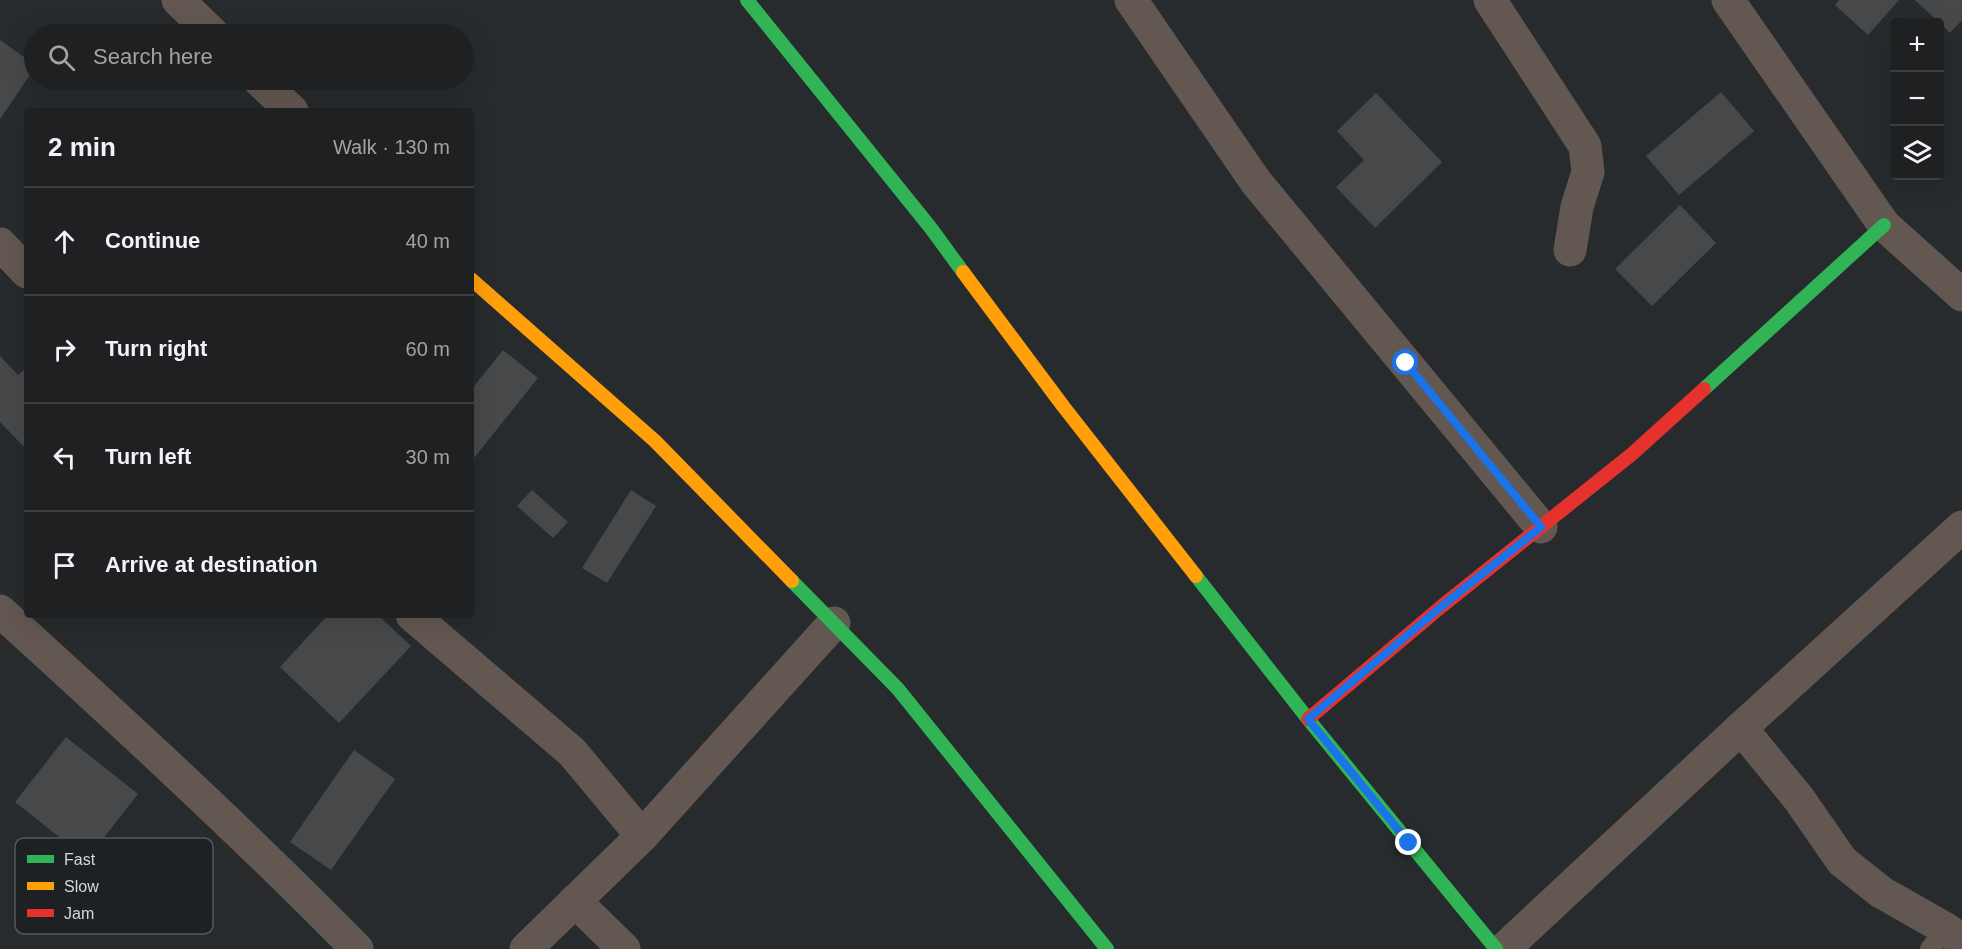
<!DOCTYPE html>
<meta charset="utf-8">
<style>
:root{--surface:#1e2022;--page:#26282a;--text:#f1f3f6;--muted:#a1a3a5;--line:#3c3e40}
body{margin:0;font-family:Helvetica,sans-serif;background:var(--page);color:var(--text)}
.controls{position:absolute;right:18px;top:18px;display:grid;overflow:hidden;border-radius:6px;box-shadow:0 6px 24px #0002}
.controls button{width:54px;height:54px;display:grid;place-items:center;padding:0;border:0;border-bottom:2px solid var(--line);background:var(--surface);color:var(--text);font:30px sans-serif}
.stop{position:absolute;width:18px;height:18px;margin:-14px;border:4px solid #1a73e8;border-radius:50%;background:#fff}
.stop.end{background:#1a73e8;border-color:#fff;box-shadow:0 2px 6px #0008}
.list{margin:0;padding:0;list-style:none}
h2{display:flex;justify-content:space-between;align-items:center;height:78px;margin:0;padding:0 24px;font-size:26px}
h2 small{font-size:20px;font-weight:400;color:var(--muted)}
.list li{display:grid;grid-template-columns:39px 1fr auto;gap:18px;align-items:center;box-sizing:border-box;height:108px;padding:0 24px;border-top:2px solid var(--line)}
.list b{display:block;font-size:22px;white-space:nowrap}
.list em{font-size:20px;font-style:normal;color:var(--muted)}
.icon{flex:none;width:33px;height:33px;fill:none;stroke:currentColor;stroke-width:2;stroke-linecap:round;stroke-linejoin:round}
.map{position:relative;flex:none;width:1962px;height:949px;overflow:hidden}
.search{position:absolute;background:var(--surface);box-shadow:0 6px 24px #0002;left:24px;top:24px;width:450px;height:66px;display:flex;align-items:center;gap:15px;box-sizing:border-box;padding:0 21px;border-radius:33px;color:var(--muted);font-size:22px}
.panel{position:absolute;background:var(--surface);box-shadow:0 6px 24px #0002;left:24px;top:108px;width:450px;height:510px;border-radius:6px}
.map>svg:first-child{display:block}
.building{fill:#464849}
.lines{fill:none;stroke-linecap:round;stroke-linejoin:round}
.lane{stroke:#635751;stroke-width:20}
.street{stroke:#635751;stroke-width:33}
.fast{stroke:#30b455;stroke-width:14}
.slow{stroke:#ff9f0a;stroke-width:14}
.jam{stroke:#e5322d;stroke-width:14}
.route{stroke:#1a73e8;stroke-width:8}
.key{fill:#1e2124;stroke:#55585b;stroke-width:1.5}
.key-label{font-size:16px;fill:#d5d7da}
</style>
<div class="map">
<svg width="1962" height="949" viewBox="0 0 1962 949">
<rect width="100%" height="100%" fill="#282b2d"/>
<g class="building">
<polygon points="1839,0 1899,0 1868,35 1835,5"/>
<polygon points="1915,0 1962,0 1962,20 1950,33"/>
<polygon points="0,40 34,64 34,69 0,119"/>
<polygon points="1721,92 1754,131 1679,195 1646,156"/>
<polygon points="1376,93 1442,162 1375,228 1336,187 1364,160 1337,131"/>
<polygon points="1680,205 1716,243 1652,306 1615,269"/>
<polygon points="503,350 538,378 474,458 471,455 471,390"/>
<polygon points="0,356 18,375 24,370 27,373 27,450 0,422"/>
<polygon points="532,490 568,522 553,538 517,506"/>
<polygon points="631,490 656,506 607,583 582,568"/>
<polygon points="328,615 378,615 411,646 339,723 280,667"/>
<polygon points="66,737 138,794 87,859 15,802"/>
<polygon points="354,750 395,779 331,870 290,842"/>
</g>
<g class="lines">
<polyline class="lane" points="1930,949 1946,929"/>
<g class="street">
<polyline points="178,0 213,34"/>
<polyline points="1131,0 1256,182 1541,527"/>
<polyline points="1490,0 1585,146 1588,172 1577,207 1570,250"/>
<polyline points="1728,0 1884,225 1962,295"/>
<polyline points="259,80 292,111"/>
<polyline points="0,244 27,272"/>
<path d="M0,611C121,721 242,832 357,949"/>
<polyline points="412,615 572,752 642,836"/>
<polyline points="1741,728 1799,799 1842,861 1881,892 1946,929 1962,941"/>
<polyline points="575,901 624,949"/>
<polyline points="526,949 642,836 834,623"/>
<polyline points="1504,949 1741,728 1962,527"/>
</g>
<g class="fast">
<polyline points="747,0 930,227 963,272"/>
<polyline points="1704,389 1884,225"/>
<polyline points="1196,576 1308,719 1496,949"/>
<polyline points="792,581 898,689 1107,949"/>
</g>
<g class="slow">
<polyline points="963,272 1063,406 1196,576"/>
<polyline points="471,279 655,441 792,581"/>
</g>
<polyline class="jam" points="1308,719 1442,606 1632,454 1704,389"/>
</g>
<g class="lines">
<polyline class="route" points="1406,363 1541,527 1442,606 1308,719 1409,843"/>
</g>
<rect x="15" y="838" width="198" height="96" rx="9" class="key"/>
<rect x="27" y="855" width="27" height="8" fill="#30b455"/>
<rect x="27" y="882" width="27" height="8" fill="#ff9f0a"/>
<rect x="27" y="909" width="27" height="8" fill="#e5322d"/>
<g class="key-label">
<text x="64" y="865">Fast</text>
<text x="64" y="892">Slow</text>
<text x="64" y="919">Jam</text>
</g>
</svg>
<div class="controls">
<button>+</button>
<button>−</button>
<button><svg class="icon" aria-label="layers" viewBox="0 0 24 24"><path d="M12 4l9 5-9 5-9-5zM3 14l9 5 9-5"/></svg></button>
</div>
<div class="stop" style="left:1406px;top:363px"></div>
<div class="stop end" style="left:1409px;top:843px"></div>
<div class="search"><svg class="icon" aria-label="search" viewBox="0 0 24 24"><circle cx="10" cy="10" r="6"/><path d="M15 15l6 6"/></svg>Search here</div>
<section class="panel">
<h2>2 min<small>Walk · 130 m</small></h2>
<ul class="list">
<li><svg class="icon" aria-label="ahead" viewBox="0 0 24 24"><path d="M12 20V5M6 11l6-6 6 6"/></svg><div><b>Continue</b></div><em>40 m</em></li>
<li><svg class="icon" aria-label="right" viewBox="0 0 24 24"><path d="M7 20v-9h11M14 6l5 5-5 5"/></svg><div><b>Turn right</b></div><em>60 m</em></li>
<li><svg class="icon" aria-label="left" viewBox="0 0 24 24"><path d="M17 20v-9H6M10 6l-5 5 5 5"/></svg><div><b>Turn left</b></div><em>30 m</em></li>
<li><svg class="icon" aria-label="arrive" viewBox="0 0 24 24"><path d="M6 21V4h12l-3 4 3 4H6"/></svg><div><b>Arrive at destination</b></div></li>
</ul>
</section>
</div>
